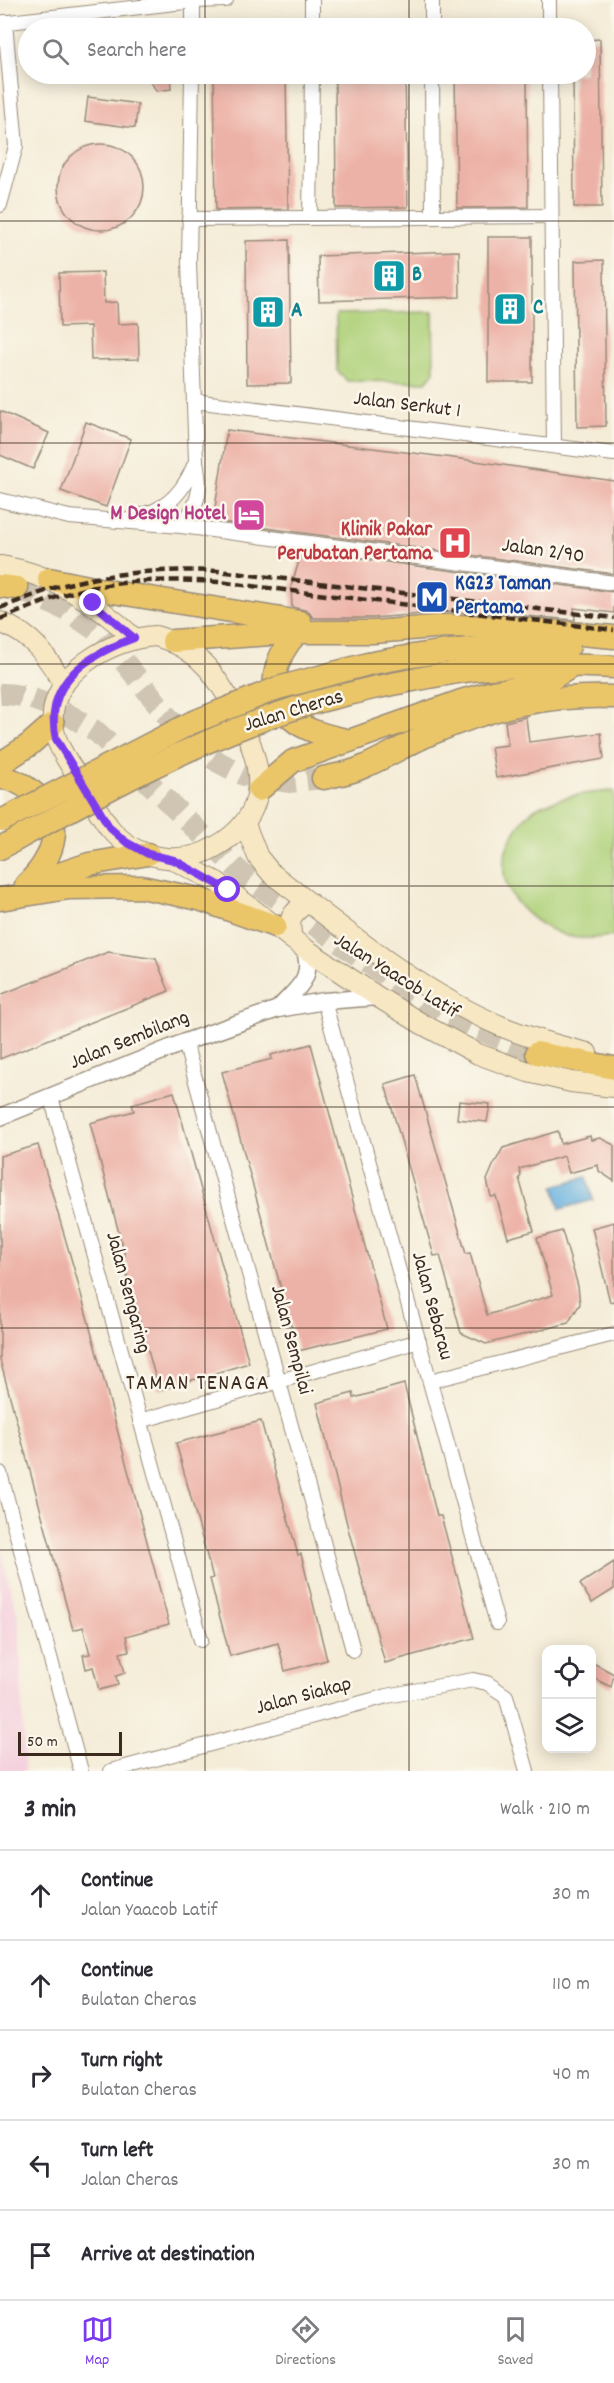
<!DOCTYPE html>
<meta charset="utf-8">
<style>
:root{--surface:#fff;--page:#f7f7f7;--text:#2b2b33;--muted:#7c7c81;--line:#e1e1e2;--accent:#7c3aed}
body{margin:0;font-family:Dekko,sans-serif;background:var(--page);color:var(--text)}
.controls{position:absolute;right:18px;bottom:18px;display:grid;overflow:hidden;border-radius:12px;box-shadow:0 3px 15px #0003}
.controls button{width:54px;height:54px;display:grid;place-items:center;padding:0;border:0;border-bottom:2px solid var(--line);background:var(--surface);color:var(--text);font:30px sans-serif}
.scale{position:absolute;left:18px;bottom:15px;width:104px;box-sizing:border-box;padding-left:6px;border:3px solid #3b2a1e;border-top:0;font-size:16px;line-height:21px;white-space:nowrap;color:#3b2a1e;-webkit-text-stroke:4px #fbf7ec;paint-order:stroke}
.stop{position:absolute;width:18px;height:18px;margin:-14px;border:4px solid #7c3aed;border-radius:50%;background:#fff}
.stop.end{background:#7c3aed;border-color:#fff;box-shadow:0 2px 6px #0008}
.list{margin:0;padding:0;list-style:none}
h2{display:flex;justify-content:space-between;align-items:center;height:78px;margin:0;padding:0 24px;font-size:26px}
h2 small{font-size:20px;font-weight:400;color:var(--muted)}
.list li{display:grid;grid-template-columns:39px 1fr auto;gap:18px;align-items:center;box-sizing:border-box;height:90px;padding:0 24px;border-top:2px solid var(--line)}
.list b{display:block;font-size:22px;white-space:nowrap}
.list p{margin:0;font-size:20px;white-space:nowrap;color:var(--muted)}
.list em{font-size:20px;font-style:normal;color:var(--muted)}
.icon{flex:none;width:33px;height:33px;fill:none;stroke:currentColor;stroke-width:2;stroke-linecap:round;stroke-linejoin:round}
.map{position:relative;flex:none;width:614px;height:1771px;overflow:hidden}
.search{position:absolute;background:var(--surface);box-shadow:0 3px 15px #0003;left:18px;right:18px;top:18px;height:66px;display:flex;align-items:center;gap:15px;box-sizing:border-box;padding:0 21px;border-radius:33px;color:var(--muted);font-size:22px}
.sheet{height:528px;background:var(--surface)}
nav{display:flex;justify-content:space-around;align-items:center;box-sizing:border-box;height:84px;border-top:2px solid var(--line);background:var(--surface);font-size:16px;color:var(--muted)}
nav a{display:grid;justify-items:center;gap:3px}
nav .on{color:var(--accent)}
.map>svg:first-child{display:block}
.built{fill:#f4cfdd}
.green{fill:#afd179;stroke:#757e4c;stroke-width:1.5}
.water{fill:#64afdd;stroke:#506c7e;stroke-width:1.5}
.building{fill:#edb2a7}
.lines{fill:none;stroke-linecap:round;stroke-linejoin:round}
.trunk-tunnel{stroke:#cfc5b2;stroke-width:22;stroke-dasharray:22 11;stroke-linecap:butt}
.minor-casing{stroke:#988b7a;stroke-width:16}
.tertiary-casing{stroke:#988b7a;stroke-width:19}
.secondary-casing{stroke:#988b7a;stroke-width:22}
.trunk-casing{stroke:#988b7a;stroke-width:25}
.minor{stroke:#fff;stroke-width:14}
.tertiary{stroke:#fff;stroke-width:16}
.secondary{stroke:#f7e8c3;stroke-width:20}
.trunk{stroke:#ebc669;stroke-width:22}
.rail{stroke:#3b2a1e;stroke-width:4.5;stroke-dasharray:9 4.5;stroke-linecap:butt}
.trunk-bridge-casing{stroke:#988b7a;stroke-width:25;stroke-linecap:butt}
.trunk-bridge{stroke:#ebc669;stroke-width:22}
.route{stroke:#7c3aed;stroke-width:8}
.grid{fill:none;stroke:#3b2a1e;stroke-width:1.5;stroke-opacity:0.55}
.labels{text-anchor:middle;dominant-baseline:central;stroke-width:5;stroke-linejoin:round;paint-order:stroke}
.culture-label{font-size:21px;font-weight:bold;fill:#0d838f;stroke:#fbf7ec;text-anchor:start}
.street-label{font-size:21px;fill:#3b2a1e;stroke:#fbf7ec}
.hotel-label{font-size:21px;font-weight:bold;fill:#b23c85;stroke:#fbf7ec;text-anchor:end}
.health-label{font-size:21px;font-weight:bold;fill:#be3a42;stroke:#fbf7ec;text-anchor:end}
.transit-label{font-size:21px;font-weight:bold;fill:#164399;stroke:#fbf7ec;text-anchor:start}
.neighbourhood-label{font-size:22px;letter-spacing:1.5px;fill:#3b2a1e;stroke:#fbf7ec}
</style>
<div class="map">
<svg width="614" height="1771" viewBox="0 0 614 1771">
<rect width="100%" height="100%" fill="#fbf7ec"/>
<filter id="ink" filterUnits="userSpaceOnUse"><feTurbulence type="fractalNoise" baseFrequency=".0167" numOctaves="2"/><feDisplacementMap in="SourceGraphic" scale="12" xChannelSelector="R" yChannelSelector="G"/><feConvolveMatrix kernelMatrix="1 2 1 2 8 2 1 2 1" color-interpolation-filters="sRGB"/></filter>
<filter id="wash" filterUnits="userSpaceOnUse"><feTurbulence type="fractalNoise" baseFrequency=".008" numOctaves="4" result="noise"/><feDisplacementMap in="SourceGraphic" scale="24" xChannelSelector="R" yChannelSelector="G"/><feGaussianBlur stdDeviation="1.35" result="paint"/><feColorMatrix in="noise" values="0 0 0 0 0 0 0 0 0 0 0 0 0 0 0 0 0 1.4 0 .05"/><feComposite in="paint" operator="in"/></filter>
<g filter="url(#wash)">
<rect width="100%" height="100%" fill="#f4ecd7"/>
<polygon class="built" points="0,1547 19,1621 25,1771 0,1771"/>
<g class="green">
<polygon points="433,312 434,372 426,382 347,381 337,370 336,314"/>
<path d="M614,791V936C597,938 581,940 564,935C521,920 485,878 514,834C521,822 529,810 542,805C565,796 590,792 614,791Z"/>
</g>
<polygon class="water" points="587,1177 593,1200 560,1209 554,1186"/>
<g id="blocks">
<g class="building">
<polygon points="600,39 602,207 574,207 573,74 585,74 585,40"/>
<polygon points="147,74 170,74 171,89 156,91"/>
<polygon points="214,74 286,74 288,209 216,210"/>
<polygon points="335,74 405,74 408,207 336,208"/>
<polygon points="455,74 527,74 528,207 457,208"/>
<polygon points="88,97 138,104 135,128 85,121"/>
<circle cx="101" cy="187" r="43"/>
<rect x="488" y="237" width="44" height="145"/>
<polygon points="289,240 291,383 247,384 246,241"/>
<polygon points="459,251 460,297 319,301 318,256"/>
<polygon points="604,260 606,426 577,427 575,261"/>
<polygon points="103,272 104,303 117,302 118,324 138,323 139,359 91,360 90,326 60,327 59,273"/>
<polygon points="0,411 49,433 33,469 0,455"/>
<polygon points="86,422 131,439 106,507 61,491"/>
<polygon points="227,430 461,459 614,481 614,574 213,521"/>
<polygon points="302,551 614,592 614,613 574,608 575,620 502,614 446,612 372,618 313,618 308,611 292,607 291,587"/>
<polygon points="526,717 529,742 601,733 604,759 496,778 491,747 508,745 505,722"/>
<polygon points="108,952 156,959 169,991 0,1059 0,995"/>
<polygon points="311,1044 387,1329 298,1351 222,1072 272,1059 271,1055"/>
<polygon points="415,1075 466,1254 470,1253 487,1315 553,1295 537,1238 562,1231 578,1286 580,1304 568,1323 486,1344 461,1333 440,1255 434,1256 385,1084"/>
<polygon points="174,1092 249,1363 159,1390 122,1257 125,1256 90,1123 134,1111 132,1104"/>
<polygon points="459,1101 490,1104 487,1122 457,1119"/>
<polygon points="558,1131 561,1144 590,1136 591,1140 600,1138 614,1145 614,1181 599,1171 598,1165 569,1173 564,1156 519,1169 521,1176 519,1178 534,1231 508,1238 496,1196 491,1197 487,1180 493,1166 503,1148"/>
<polygon points="38,1145 77,1279 169,1624 126,1636 129,1651 120,1653 125,1673 116,1676 118,1685 99,1690 93,1667 86,1669 83,1655 90,1654 83,1627 73,1630 0,1360 0,1156"/>
<polygon points="614,1222 614,1301 610,1302 592,1228"/>
<polygon points="404,1384 437,1516 441,1516 474,1638 385,1663 349,1532 317,1403 353,1393 354,1398"/>
<polygon points="261,1421 298,1555 301,1554 327,1660 285,1671 278,1643 230,1656 210,1579 213,1578 176,1443"/>
<polygon points="614,1562 614,1589 592,1603 580,1584"/>
<polygon points="591,1662 614,1674 611,1687 591,1677"/>
</g>
</g>
</g>
<g filter="url(#ink)">
<use href="#blocks" fill-opacity="0" stroke="#988b7a" stroke-width="1.5"/>
<g class="lines">
<g class="trunk-tunnel">
<polyline points="17,588 66,610 96,630 123,660 187,741 220,763 244,775 289,782 323,778"/>
<path d="M0,694C31,692 73,716 98,733L241,873L397,983L443,1011L487,1033L537,1053"/>
</g>
<g class="minor-casing">
<g id="minor">
<polyline points="432,0 432,28"/>
<polyline points="549,0 549,28"/>
<polyline points="0,23 193,1 226,0"/>
<polyline points="193,28 193,0"/>
<polyline points="312,28 312,0"/>
<polyline points="432,74 433,217"/>
<polyline points="550,74 554,446"/>
<polyline points="0,205 16,146 5,22"/>
<polyline points="310,218 312,74"/>
<polyline points="189,219 551,216"/>
<polyline points="194,401 614,454"/>
<polyline points="0,500 69,517 181,526 614,583"/>
<path d="M128,520C137,516 148,514 156,510C177,500 188,481 196,461"/>
<path d="M181,526C201,500 201,492 196,461L189,262L192,74"/>
<polyline points="324,1001 497,1623"/>
<polyline points="185,1042 353,1650"/>
<polyline points="51,1097 201,1640"/>
<polyline points="430,1381 614,1334"/>
<polyline points="140,1421 419,1341"/>
<polyline points="0,1473 81,1771"/>
<polyline points="111,1771 387,1696 473,1680 487,1683 506,1696 527,1771"/>
</g>
</g>
<g class="tertiary-casing">
<g id="tertiary">
<path d="M278,1009C297,988 315,979 304,948"/>
<polyline points="0,1117 185,1042 278,1009 324,1001 378,997"/>
</g>
</g>
<g class="secondary-casing">
<g id="secondary">
<path d="M0,566C53,574 95,602 134,638"/>
<path d="M0,622C34,636 45,654 64,684"/>
<path d="M156,636C200,649 217,676 238,715C264,766 273,814 215,847C180,867 135,860 109,827C99,813 90,796 80,781C70,764 55,745 53,724C48,673 113,638 156,636Z"/>
<path d="M245,824L258,857L271,873C342,928 419,992 503,1027C530,1038 559,1046 587,1053"/>
<polyline points="174,860 217,882 304,948 378,997 422,1024 478,1054 528,1072 571,1082 614,1087"/>
<path d="M292,939C288,918 290,914 308,902"/>
</g>
</g>
<g class="trunk-casing">
<g id="trunk">
<polyline points="49,579 113,592 300,622"/>
<polyline points="0,586 17,588"/>
<path d="M298,632C275,655 262,695 292,719C307,732 330,736 349,741"/>
<polyline points="173,641 298,632 373,632 446,626 501,627 614,637"/>
<path d="M368,664C434,651 501,643 569,646"/>
<path d="M377,687C414,680 452,671 490,668C531,664 573,665 614,667"/>
<polyline points="0,764 29,745 53,724"/>
<path d="M0,778C11,778 21,783 30,790C69,818 55,857 26,885"/>
<path d="M323,778C336,775 351,773 363,767C386,757 407,744 430,734C494,706 545,695 614,697"/>
<polyline points="259,790 293,761 461,701 492,692 545,683 572,666"/>
<polyline points="0,848 15,840"/>
<polyline points="33,883 89,864 148,854"/>
<polyline points="0,899 69,888 141,887 199,899 275,926"/>
<polyline points="537,1053 614,1068"/>
</g>
</g>
<use href="#minor" class="minor"/>
<use href="#tertiary" class="tertiary"/>
<use href="#secondary" class="secondary"/>
<use href="#trunk" class="trunk"/>
<g class="rail">
<path d="M0,608C19,601 38,593 57,587C110,572 163,569 218,571L614,618"/>
<path d="M0,619C19,612 38,604 57,597C109,579 164,579 219,582L614,630"/>
</g>
<g class="trunk-bridge-casing">
<g id="trunk-bridge">
<polyline points="3,820 191,723 278,688 368,664"/>
<path d="M15,840C102,792 189,744 284,712C314,701 346,695 377,687"/>
</g>
</g>
<use href="#trunk-bridge" class="trunk-bridge"/>
</g>
</g>
<g class="lines" filter="url(#ink)">
<path class="route" d="M93,603L134,638C88,655 43,682 56,739L110,828L126,842L148,854L174,860L228,890"/>
</g>
<path class="grid" d="M205,0V28M409,0V28M205,74V1771M409,74V1771M0,221H614M0,443H614M0,664H614M0,886H614M0,1107H614M0,1328H614M0,1550H614"/>
<defs>
<g id="building-square" transform="scale(1.725)"><rect x="-9" y="-9" width="18" height="18" rx="4" fill="#0f9aa8" stroke="#fbf7ec"/><path d="M-4-6H4V6H1V3H-1V6H-4ZM-2.5-4.3h1.7v1.8h-1.7ZM.8-4.3h1.7v1.8H.8ZM-2.5-1h1.7V.8h-1.7ZM.8-1h1.7V.8H.8Z" fill="#fff"/></g>
<g id="hotel-square" transform="scale(1.725)"><rect x="-9" y="-9" width="18" height="18" rx="4" fill="#d1479c" stroke="#fbf7ec"/><path d="M-6-4.5h1.5V1H6V5H4.5V3h-9V5H-6ZM-4 0a1.8 1.8 0 1 1 3.6 0ZM.5 0V-2.5h3Q6-2.5 6 0Z" fill="#fff"/></g>
<g id="hospital-square" transform="scale(1.725)"><rect x="-9" y="-9" width="18" height="18" rx="4" fill="#e0444e" stroke="#fbf7ec"/><path d="M-5-5h3v3.5h4V-5h3V5h-3V1.5h-4V5h-3Z" fill="#fff"/></g>
<g id="metro-square" transform="scale(1.725)"><rect x="-9" y="-9" width="18" height="18" rx="4" fill="#1a4fb4" stroke="#fbf7ec"/><path d="M-5.5 5V-5H-3L0 0L3-5H5.5V5H3V-.5L0 4L-3-.5V5Z" fill="#fff"/></g>
</defs>
<g fill-rule="evenodd">
<use href="#building-square" x="389" y="276"/>
<use href="#building-square" x="510" y="309"/>
<use href="#building-square" x="268" y="312"/>
<use href="#hotel-square" x="249" y="515"/>
<use href="#hospital-square" x="455" y="543"/>
<use href="#metro-square" x="432" y="597"/>
</g>
<g class="labels">
<g class="culture-label">
<text x="412" y="276">B</text>
<text x="533" y="309">C</text>
<text x="291" y="312">A</text>
</g>
<g class="street-label">
<text transform="translate(407 406) rotate(7)">Jalan Serkut 1</text>
<text transform="translate(543 552) rotate(8)">Jalan 2/90</text>
<text transform="translate(294 712) rotate(-17)">Jalan Cheras</text>
<text transform="translate(396 977) rotate(32)">Jalan Yaacob Latif</text>
<text transform="translate(130 1041) rotate(-22)">Jalan Sembilang</text>
<text transform="translate(127 1293) rotate(75)">Jalan Sengaring</text>
<text transform="translate(431 1306) rotate(75)">Jalan Sebarau</text>
<text transform="translate(290 1340) rotate(75)">Jalan Sempilai</text>
<text transform="translate(304 1697) rotate(-15)">Jalan Siakap</text>
</g>
<g class="hotel-label">
<text x="226" y="515">M Design Hotel</text>
</g>
<g class="health-label">
<text x="432" y="531">Klinik Pakar<tspan x="432" dy="24">Perubatan Pertama</tspan></text>
</g>
<g class="transit-label">
<text x="455" y="585">KG23 Taman<tspan x="455" dy="24">Pertama</tspan></text>
</g>
<g class="neighbourhood-label">
<text x="198" y="1384">TAMAN TENAGA</text>
</g>
</g>
</svg>
<div class="controls">
<button><svg class="icon" aria-label="locate" viewBox="0 0 24 24"><circle cx="12" cy="12" r="6"/><path d="M12 2v4M12 18v4M2 12h4M18 12h4"/></svg></button>
<button><svg class="icon" aria-label="layers" viewBox="0 0 24 24"><path d="M12 4l9 5-9 5-9-5zM3 14l9 5 9-5"/></svg></button>
</div>
<div class="scale">50 m</div>
<div class="stop" style="left:228px;top:890px"></div>
<div class="stop end" style="left:93px;top:603px"></div>
<div class="search"><svg class="icon" aria-label="search" viewBox="0 0 24 24"><circle cx="10" cy="10" r="6"/><path d="M15 15l6 6"/></svg>Search here</div>
</div>
<section class="sheet">
<h2>3 min<small>Walk · 210 m</small></h2>
<ul class="list">
<li><svg class="icon" aria-label="ahead" viewBox="0 0 24 24"><path d="M12 20V5M6 11l6-6 6 6"/></svg><div><b>Continue</b><p>Jalan Yaacob Latif</p></div><em>30 m</em></li>
<li><svg class="icon" aria-label="ahead" viewBox="0 0 24 24"><path d="M12 20V5M6 11l6-6 6 6"/></svg><div><b>Continue</b><p>Bulatan Cheras</p></div><em>110 m</em></li>
<li><svg class="icon" aria-label="right" viewBox="0 0 24 24"><path d="M7 20v-9h11M14 6l5 5-5 5"/></svg><div><b>Turn right</b><p>Bulatan Cheras</p></div><em>40 m</em></li>
<li><svg class="icon" aria-label="left" viewBox="0 0 24 24"><path d="M17 20v-9H6M10 6l-5 5 5 5"/></svg><div><b>Turn left</b><p>Jalan Cheras</p></div><em>30 m</em></li>
<li><svg class="icon" aria-label="arrive" viewBox="0 0 24 24"><path d="M6 21V4h12l-3 4 3 4H6"/></svg><div><b>Arrive at destination</b></div></li>
</ul>
</section>
<nav>
<a class="on"><svg class="icon" aria-label="map" viewBox="0 0 24 24"><path d="M3 6l6-2 6 2 6-2v14l-6 2-6-2-6 2zM9 4v14M15 6v14"/></svg>Map</a>
<a><svg class="icon" aria-label="directions" viewBox="0 0 24 24"><path d="M12 3l9 9-9 9-9-9zM9 14v-3h6M13 9l2 2-2 2"/></svg>Directions</a>
<a><svg class="icon" aria-label="saved" viewBox="0 0 24 24"><path d="M7 4h10v16l-5-4-5 4z"/></svg>Saved</a>
</nav>
